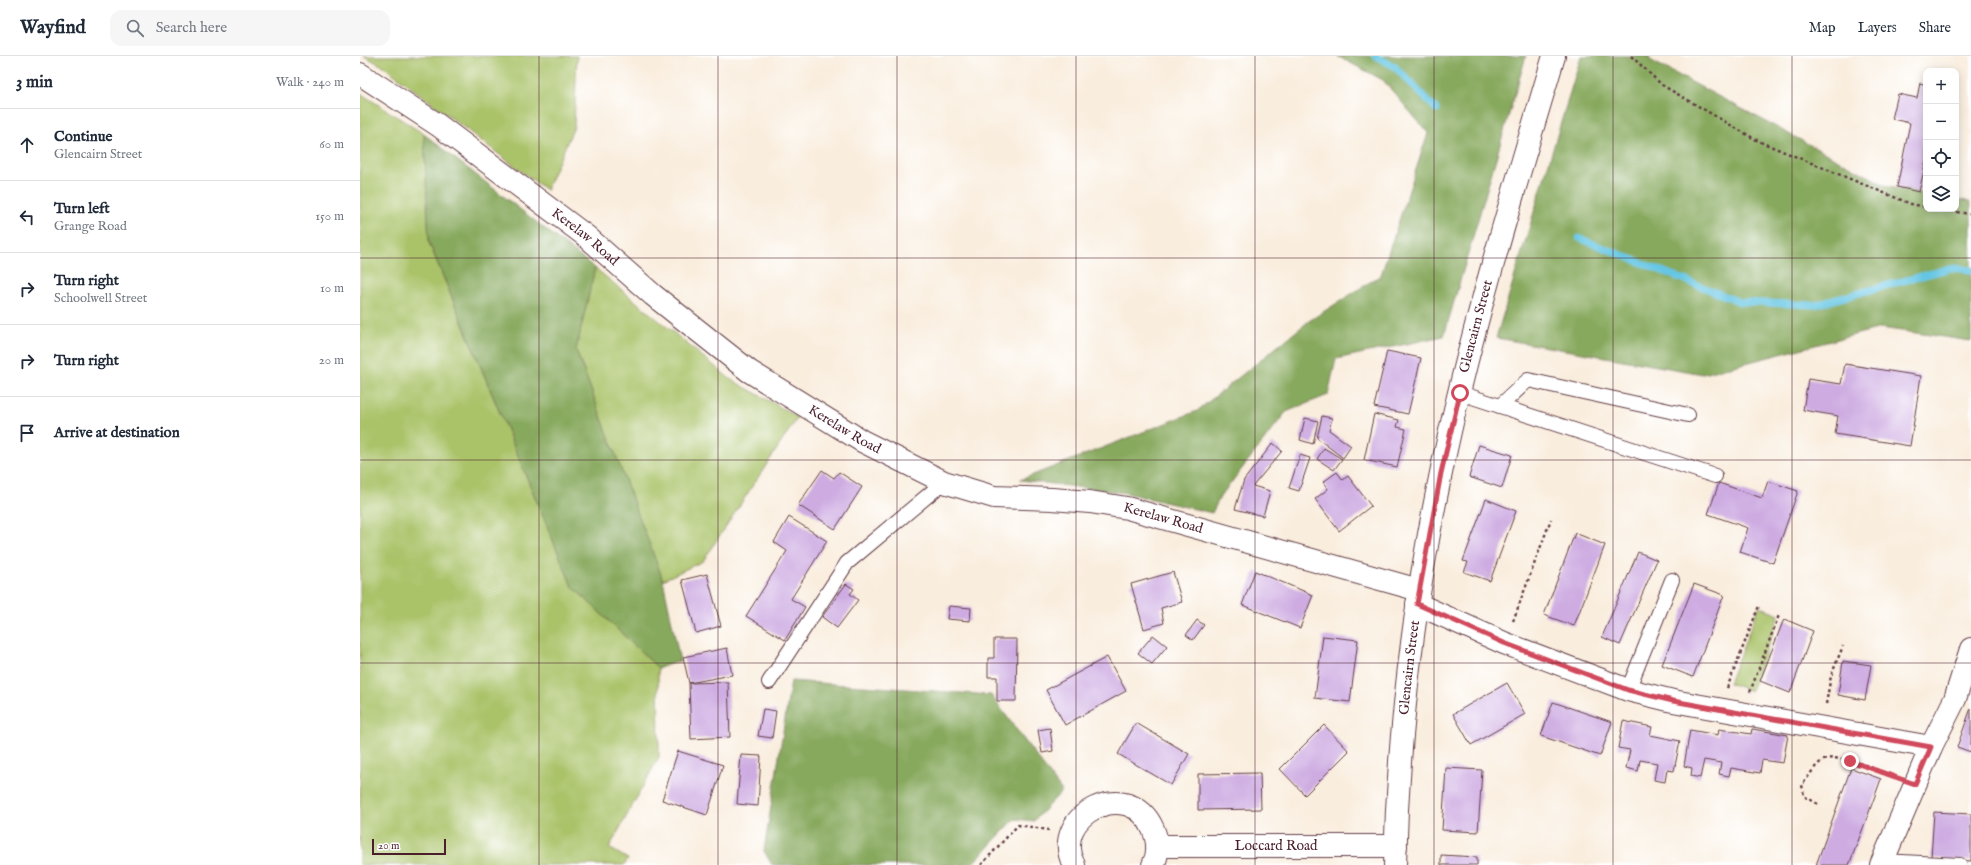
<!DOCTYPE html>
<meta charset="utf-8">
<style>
:root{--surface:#fff;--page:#f6f6f7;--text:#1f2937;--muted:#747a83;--line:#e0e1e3}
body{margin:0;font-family:"IM FELL English",serif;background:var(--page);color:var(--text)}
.controls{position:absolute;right:12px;top:12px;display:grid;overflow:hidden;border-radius:8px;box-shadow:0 2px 10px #0003}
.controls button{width:36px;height:36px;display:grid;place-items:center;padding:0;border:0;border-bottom:1px solid var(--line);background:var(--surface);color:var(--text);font:20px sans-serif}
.scale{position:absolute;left:12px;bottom:10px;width:74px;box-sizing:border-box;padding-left:4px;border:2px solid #4a1f2b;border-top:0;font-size:11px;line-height:14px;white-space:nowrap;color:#4a1f2b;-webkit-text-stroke:3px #fff;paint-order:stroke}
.stop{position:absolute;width:12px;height:12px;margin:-9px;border:3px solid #d1495b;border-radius:50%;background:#fff}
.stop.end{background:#d1495b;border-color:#fff;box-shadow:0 1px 4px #0008}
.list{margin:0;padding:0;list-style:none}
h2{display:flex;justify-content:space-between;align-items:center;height:52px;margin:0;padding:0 16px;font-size:17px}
h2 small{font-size:13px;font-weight:400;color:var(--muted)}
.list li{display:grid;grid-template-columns:26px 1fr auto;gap:12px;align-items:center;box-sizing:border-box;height:72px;padding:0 16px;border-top:1px solid var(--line)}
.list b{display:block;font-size:15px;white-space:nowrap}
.list p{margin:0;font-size:13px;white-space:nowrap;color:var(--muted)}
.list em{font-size:13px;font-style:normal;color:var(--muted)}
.icon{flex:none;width:22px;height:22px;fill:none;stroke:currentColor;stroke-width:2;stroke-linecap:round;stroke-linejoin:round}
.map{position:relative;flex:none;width:1611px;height:809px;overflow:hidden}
header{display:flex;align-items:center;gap:24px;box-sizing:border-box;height:56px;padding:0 20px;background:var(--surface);border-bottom:1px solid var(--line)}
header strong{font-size:19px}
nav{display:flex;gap:22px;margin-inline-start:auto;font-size:14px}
.search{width:280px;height:36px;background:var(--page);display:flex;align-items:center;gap:10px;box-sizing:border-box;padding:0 14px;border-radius:12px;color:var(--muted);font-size:15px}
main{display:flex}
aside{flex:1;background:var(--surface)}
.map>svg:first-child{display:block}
.green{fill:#aac369;stroke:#7a714a}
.forest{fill:#87a95d;stroke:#686444}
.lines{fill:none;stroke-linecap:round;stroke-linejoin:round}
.stream{stroke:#65c6e4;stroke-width:7}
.building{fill:#ceace2}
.lane-casing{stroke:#643e46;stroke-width:16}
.street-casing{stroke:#643e46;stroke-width:24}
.primary-casing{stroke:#643e46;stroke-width:24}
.path{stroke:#643e46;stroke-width:2.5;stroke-dasharray:3 3;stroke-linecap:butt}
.lane{stroke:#fff;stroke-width:14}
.street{stroke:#fff;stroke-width:22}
.primary{stroke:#fff;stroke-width:22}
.route{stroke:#d1495b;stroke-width:5}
.grid{fill:none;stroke:#4a1f2b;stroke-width:1;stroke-opacity:0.55}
.labels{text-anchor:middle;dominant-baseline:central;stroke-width:4;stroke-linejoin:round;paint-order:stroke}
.street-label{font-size:14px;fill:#4a1f2b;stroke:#fff}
</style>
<header>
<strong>Wayfind</strong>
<div class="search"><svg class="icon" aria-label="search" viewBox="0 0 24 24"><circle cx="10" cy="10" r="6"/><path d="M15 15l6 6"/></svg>Search here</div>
<nav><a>Map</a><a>Layers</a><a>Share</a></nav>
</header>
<main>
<aside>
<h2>3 min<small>Walk · 240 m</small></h2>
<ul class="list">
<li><svg class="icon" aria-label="ahead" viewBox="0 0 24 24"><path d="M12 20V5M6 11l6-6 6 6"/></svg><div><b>Continue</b><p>Glencairn Street</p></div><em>60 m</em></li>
<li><svg class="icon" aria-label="left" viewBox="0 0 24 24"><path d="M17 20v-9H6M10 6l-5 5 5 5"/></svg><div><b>Turn left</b><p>Grange Road</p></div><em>150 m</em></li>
<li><svg class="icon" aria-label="right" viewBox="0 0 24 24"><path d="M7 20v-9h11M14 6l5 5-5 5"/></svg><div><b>Turn right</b><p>Schoolwell Street</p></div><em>10 m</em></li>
<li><svg class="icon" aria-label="right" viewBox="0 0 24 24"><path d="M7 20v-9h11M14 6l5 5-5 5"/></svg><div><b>Turn right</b></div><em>20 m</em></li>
<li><svg class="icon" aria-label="arrive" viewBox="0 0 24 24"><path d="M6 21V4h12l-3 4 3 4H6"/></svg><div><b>Arrive at destination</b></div></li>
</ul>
</aside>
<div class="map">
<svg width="1611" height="809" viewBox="0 0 1611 809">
<rect width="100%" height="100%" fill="#fff"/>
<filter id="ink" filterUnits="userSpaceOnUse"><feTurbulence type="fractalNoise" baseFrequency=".025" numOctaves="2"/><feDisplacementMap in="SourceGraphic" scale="8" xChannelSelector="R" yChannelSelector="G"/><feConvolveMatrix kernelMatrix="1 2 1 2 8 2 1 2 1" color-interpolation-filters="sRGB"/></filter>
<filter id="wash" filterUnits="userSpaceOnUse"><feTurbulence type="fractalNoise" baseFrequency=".012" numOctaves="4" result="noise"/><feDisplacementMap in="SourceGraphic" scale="16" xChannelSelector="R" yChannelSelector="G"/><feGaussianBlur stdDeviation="0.9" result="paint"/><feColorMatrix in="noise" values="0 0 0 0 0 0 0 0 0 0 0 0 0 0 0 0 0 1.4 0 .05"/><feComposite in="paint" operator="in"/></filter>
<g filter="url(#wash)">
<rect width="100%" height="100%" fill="#f9eddd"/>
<g class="green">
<polygon points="4,0 217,0 214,71 186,134 23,10"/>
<polygon points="0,37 64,78 69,187 212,530 298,612 299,701 249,792 268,803 264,809 0,809"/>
<polygon points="235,212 370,323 438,361 343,505 303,524 216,294"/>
<polygon points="1399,550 1419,559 1391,635 1369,627"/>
</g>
<g class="forest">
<polygon points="977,0 1166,0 1084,280 976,303 968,339 926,356 860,441 852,457 766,437 660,424 837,355 949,265 1021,219 1068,77 1023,24"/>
<polygon points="1221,0 1289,0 1290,4 1529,131 1566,138 1566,153 1596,153 1596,143 1611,146 1611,285 1521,272 1343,318 1136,282"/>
<polygon points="64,78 235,212 216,294 303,524 320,605 298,612 212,530 69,186"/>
<polygon points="431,625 631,639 702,735 674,765 655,763 611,809 412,809 404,795"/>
</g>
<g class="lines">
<g class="stream">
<polyline points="1015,0 1034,10 1077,54"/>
<polyline points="1219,182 1380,246 1455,249 1591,212 1611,214"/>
</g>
</g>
<g id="blocks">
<g class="building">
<polygon points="1560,27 1566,29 1566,105 1559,136 1537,131 1550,67 1532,63 1538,38 1557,42"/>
<polygon points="1027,295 1061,302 1048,358 1014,351"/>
<polygon points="1485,308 1561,320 1550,390 1475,378 1478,360 1443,354 1448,323 1481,328"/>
<polygon points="1014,358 1039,364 1037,371 1046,373 1037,411 1004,404"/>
<polygon points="962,360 972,362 969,374 991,390 983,402 957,382"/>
<polygon points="945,362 958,365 953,388 940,384"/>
<polygon points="913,387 922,395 893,430 910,435 903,460 875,453 884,424"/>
<polygon points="1119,389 1152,399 1142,432 1109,421"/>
<polygon points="964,392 982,403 974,414 957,403"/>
<polygon points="940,399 950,402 939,435 929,432"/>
<polygon points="462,414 474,422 479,416 502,431 475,473 438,449"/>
<polygon points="977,416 983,424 988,420 1011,450 979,475 955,443 968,433 963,426"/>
<polygon points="1408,425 1438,435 1413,507 1380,496 1388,472 1348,458 1359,427 1402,442"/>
<polygon points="1126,443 1156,455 1130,525 1104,516 1108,506 1103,505"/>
<polygon points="429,461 467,485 431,543 445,551 425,584 386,560 427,495 414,486"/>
<polygon points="1215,477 1245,489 1214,570 1184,559"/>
<polygon points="1278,496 1297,504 1260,589 1242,581"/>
<polygon points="895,515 953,539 940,572 882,549"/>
<polygon points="813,516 822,546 801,552 804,567 784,573 771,528"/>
<polygon points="347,518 361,570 336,577 322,524"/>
<polygon points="486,528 494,533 490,538 498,544 477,572 462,561"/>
<polygon points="1334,528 1364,539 1333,621 1302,609"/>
<polygon points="589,550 611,552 610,565 587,563"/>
<polygon points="1424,563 1453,575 1430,637 1400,625"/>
<polygon points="837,564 844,569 833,584 826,579"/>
<polygon points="793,579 807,590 792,608 778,597"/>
<polygon points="963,580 998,584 990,646 955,642"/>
<polygon points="634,583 657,583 656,645 637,645 637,621 628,621 628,602 634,602"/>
<polygon points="367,592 372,619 329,627 323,601"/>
<polygon points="747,601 766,635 705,669 686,634"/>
<polygon points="1483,605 1511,609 1505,644 1478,639"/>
<polygon points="368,626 370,681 331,683 329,627"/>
<polygon points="1147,627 1165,658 1111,689 1093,658"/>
<polygon points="1193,646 1252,666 1240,700 1181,680"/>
<polygon points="1611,652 1611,696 1597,691"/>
<polygon points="403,653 416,655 412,682 398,680"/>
<polygon points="1263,665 1292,671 1290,679 1320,685 1314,715 1307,714 1305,726 1294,724 1297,707 1280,704 1278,715 1266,712 1270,694 1258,692"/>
<polygon points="776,667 829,698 811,729 758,698"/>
<polygon points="964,669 989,695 945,739 920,713"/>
<polygon points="690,672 693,695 682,697 678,674"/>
<polygon points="1359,673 1391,678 1392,673 1428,679 1423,707 1402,704 1400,717 1371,712 1369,720 1359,718 1361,707 1344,704 1340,722 1331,720 1332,712 1324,710 1330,674 1358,679"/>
<polygon points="318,695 363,709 347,759 302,744"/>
<polygon points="381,699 401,700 398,750 377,748"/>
<polygon points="1086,712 1122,714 1118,776 1082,774"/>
<polygon points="1491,712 1521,723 1508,759 1489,809 1456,809"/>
<polygon points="900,717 901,753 838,754 838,718"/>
<polygon points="1574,756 1611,758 1611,805 1571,802"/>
<polygon points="1081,799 1117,801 1117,809 1081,809"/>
</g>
</g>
</g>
<g filter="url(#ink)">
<use href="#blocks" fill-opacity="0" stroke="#643e46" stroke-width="1"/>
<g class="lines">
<g class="lane-casing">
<g id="lane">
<polyline points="1100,337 1355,420"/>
<polyline points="1140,350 1168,324 1328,359"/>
<polyline points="409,626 487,507 584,426"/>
<polyline points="1268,634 1312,524"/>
<polyline points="1522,805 1600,809"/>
</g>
</g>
<g class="street-casing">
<g id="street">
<path id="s1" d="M0,18L78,69L226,180L293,239L389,315L502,385L584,426L634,441L692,443L730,446L767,452L1059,534"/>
<polyline points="1057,548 1144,587 1268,634 1313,645 1571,691"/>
<path id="s2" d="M797,790H1036"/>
<path d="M714,809C688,760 769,718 793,773C798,785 799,798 793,809"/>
<polyline points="1521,809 1571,691 1595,643 1611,593"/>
</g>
</g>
<g class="primary-casing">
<g id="primary">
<path id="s3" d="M1035,809C1038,678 1054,545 1081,417C1110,276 1153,138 1194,0"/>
</g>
</g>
<g class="path">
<polyline points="1271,0 1302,29 1398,85 1551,148 1566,151"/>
<polyline points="1573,153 1611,158"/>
<polyline points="1153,565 1191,463"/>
<polyline points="1367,632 1399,550"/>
<polyline points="1390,636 1419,559"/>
<polyline points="1466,648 1471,620 1483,590"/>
<path d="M1458,748L1444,740L1442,729C1448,722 1454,710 1462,705C1478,695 1517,715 1534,721"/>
<polyline points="621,809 658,769 689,774"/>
</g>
<use href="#lane" class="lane"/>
<use href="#street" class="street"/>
<use href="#primary" class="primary"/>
</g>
</g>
<g class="lines" filter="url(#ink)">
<polyline class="route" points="1100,337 1081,417 1057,548 1144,587 1268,634 1313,645 1571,691 1555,728 1490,705"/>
</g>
<path class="grid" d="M179,0V809M358,0V809M537,0V809M716,0V809M895,0V809M1074,0V809M1253,0V809M1432,0V809M0,202H1611M0,404H1611M0,607H1611"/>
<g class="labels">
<g class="street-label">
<text stroke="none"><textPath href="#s1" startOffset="278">Kerelaw Road</textPath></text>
<text stroke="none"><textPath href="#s3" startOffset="546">Glencairn Street</textPath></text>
<text stroke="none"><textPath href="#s1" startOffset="602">Kerelaw Road</textPath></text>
<text stroke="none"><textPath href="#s1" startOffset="938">Kerelaw Road</textPath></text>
<text stroke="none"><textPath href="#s3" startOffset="198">Glencairn Street</textPath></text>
<text stroke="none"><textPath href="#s2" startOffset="119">Loccard Road</textPath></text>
</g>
</g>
</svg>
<div class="controls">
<button>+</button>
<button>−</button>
<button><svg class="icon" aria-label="locate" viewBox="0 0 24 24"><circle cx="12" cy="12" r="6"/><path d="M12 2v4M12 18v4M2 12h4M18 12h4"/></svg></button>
<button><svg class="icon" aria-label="layers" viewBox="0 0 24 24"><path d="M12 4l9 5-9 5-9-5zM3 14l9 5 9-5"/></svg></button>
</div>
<div class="scale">20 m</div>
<div class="stop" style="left:1100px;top:337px"></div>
<div class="stop end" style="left:1490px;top:705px"></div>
</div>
</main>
